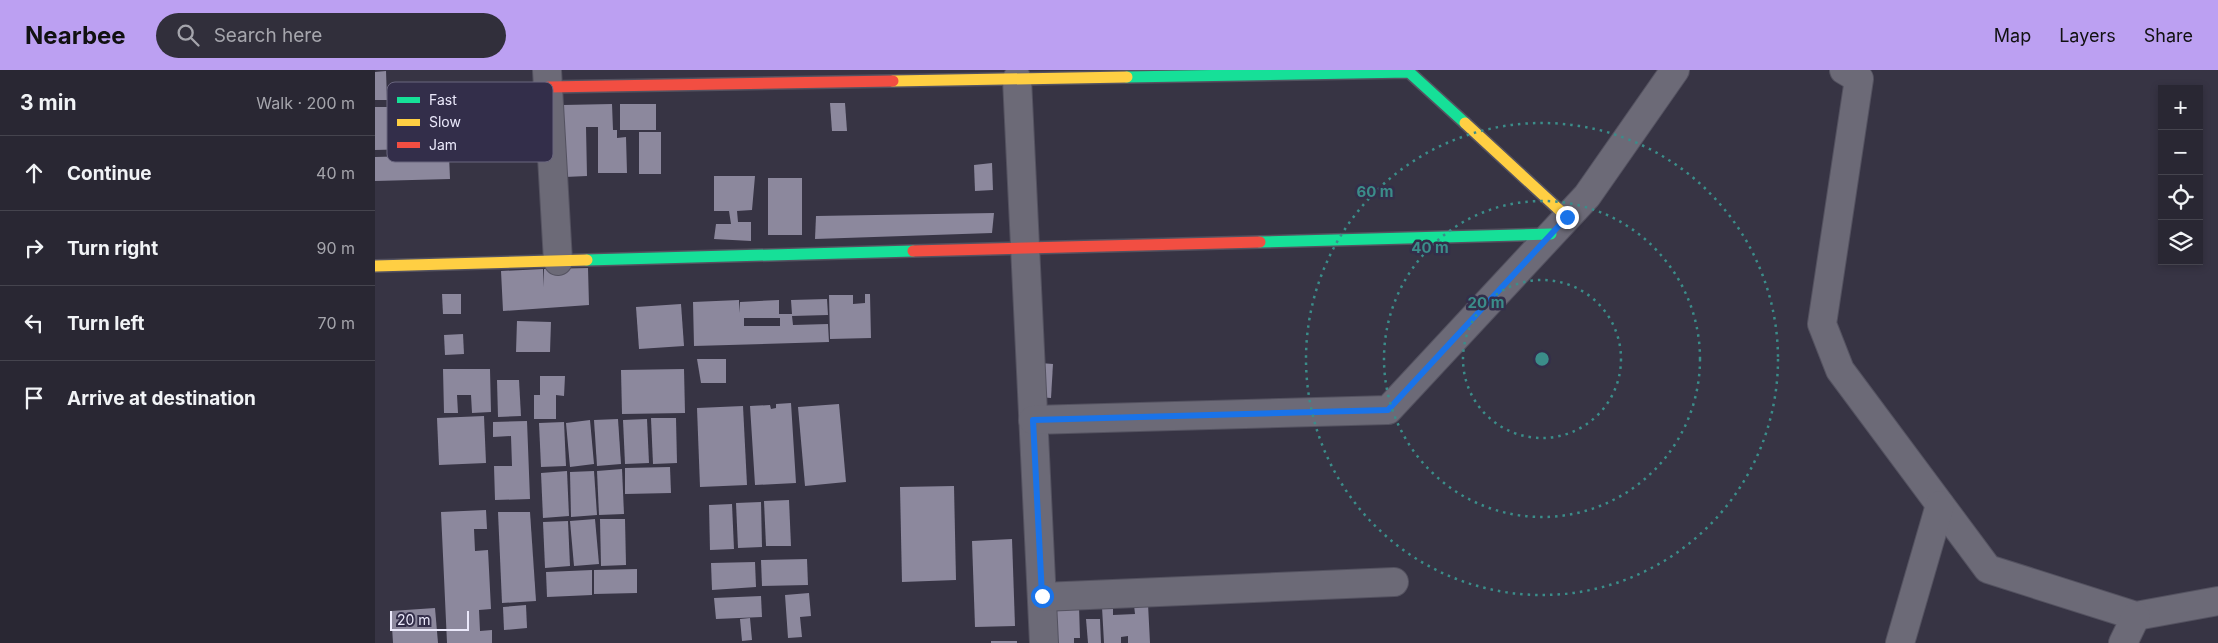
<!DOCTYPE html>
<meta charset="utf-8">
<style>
:root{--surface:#292733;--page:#312f3b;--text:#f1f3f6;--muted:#a5a5ac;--line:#45444e;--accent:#bca0f2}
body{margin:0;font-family:Inter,sans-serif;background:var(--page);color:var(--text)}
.controls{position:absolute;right:15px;top:15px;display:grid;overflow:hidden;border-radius:0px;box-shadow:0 2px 8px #0003}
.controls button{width:45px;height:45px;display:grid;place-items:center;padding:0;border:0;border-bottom:1px solid var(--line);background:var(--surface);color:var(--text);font:25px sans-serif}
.scale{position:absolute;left:15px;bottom:12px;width:79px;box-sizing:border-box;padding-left:5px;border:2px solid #ebe9fb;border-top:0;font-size:14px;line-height:18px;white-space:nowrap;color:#ebe9fb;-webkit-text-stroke:4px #332e4a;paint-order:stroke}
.stop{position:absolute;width:15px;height:15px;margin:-11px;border:4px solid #1a73e8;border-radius:50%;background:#fff}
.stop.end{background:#1a73e8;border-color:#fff;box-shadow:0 1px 5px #0008}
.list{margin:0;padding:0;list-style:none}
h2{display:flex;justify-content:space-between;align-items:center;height:65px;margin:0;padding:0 20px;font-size:21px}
h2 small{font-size:16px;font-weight:400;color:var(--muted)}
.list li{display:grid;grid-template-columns:32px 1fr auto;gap:15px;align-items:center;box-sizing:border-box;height:75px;padding:0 20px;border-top:1px solid var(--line)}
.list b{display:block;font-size:19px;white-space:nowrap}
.list em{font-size:16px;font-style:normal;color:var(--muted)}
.icon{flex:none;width:28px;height:28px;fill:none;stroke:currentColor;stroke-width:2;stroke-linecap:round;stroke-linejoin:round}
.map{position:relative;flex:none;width:1843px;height:573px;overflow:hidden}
header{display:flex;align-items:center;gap:30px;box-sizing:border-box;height:70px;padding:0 25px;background:var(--accent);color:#111}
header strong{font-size:24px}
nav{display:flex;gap:28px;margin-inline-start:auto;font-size:18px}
.search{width:350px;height:45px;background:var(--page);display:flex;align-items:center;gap:12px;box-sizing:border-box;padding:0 18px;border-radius:28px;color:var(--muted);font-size:19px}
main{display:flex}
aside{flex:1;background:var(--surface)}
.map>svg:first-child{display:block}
.building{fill:#8c889d;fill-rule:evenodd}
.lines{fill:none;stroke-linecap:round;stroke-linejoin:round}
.street-casing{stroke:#545260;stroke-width:30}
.fast-casing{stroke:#545260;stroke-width:14}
.slow-casing{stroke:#545260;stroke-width:14}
.jam-casing{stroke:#545260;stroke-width:14}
.street{stroke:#6c6a77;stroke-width:28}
.fast{stroke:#16e098;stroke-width:11}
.slow{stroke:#ffcf43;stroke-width:11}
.jam{stroke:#f24e42;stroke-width:11}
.route{stroke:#1a73e8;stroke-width:6}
.ring{fill:none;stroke:#3b8d8a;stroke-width:2.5;stroke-dasharray:2.5 5}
.key{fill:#332e4a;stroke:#6a667f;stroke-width:1}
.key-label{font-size:14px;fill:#ebe9fb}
.centre{fill:#3b8d8a;stroke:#332e4a;stroke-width:2.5}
.ring-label{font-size:15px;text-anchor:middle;font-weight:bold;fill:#3b8d8a;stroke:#332e4a;stroke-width:5;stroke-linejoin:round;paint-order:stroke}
</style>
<header>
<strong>Nearbee</strong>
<div class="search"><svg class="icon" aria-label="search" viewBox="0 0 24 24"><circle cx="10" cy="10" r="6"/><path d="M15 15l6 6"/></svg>Search here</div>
<nav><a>Map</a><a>Layers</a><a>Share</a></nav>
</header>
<main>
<aside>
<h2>3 min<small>Walk · 200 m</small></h2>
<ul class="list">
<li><svg class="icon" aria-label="ahead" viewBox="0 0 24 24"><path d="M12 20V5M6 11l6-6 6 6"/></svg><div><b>Continue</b></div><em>40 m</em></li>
<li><svg class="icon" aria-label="right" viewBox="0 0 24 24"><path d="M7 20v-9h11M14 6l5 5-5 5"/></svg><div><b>Turn right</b></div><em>90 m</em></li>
<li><svg class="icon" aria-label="left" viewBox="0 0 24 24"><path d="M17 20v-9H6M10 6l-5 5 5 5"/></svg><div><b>Turn left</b></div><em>70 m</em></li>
<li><svg class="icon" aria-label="arrive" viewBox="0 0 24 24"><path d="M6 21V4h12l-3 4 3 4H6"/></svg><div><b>Arrive at destination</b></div></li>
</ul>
</aside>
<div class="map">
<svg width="1843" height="573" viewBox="0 0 1843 573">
<rect width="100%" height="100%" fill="#373444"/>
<g class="building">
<polygon points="11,1 12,30 0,30 0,2"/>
<polygon points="455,33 470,33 472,61 457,61"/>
<polygon points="237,34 238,60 242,60 242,68 251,67 252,103 223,103 223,57 211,57 212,106 190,107 188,35"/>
<rect x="245" y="34" width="36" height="26"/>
<polygon points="0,37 22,37 23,54 74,52 75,78 0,80"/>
<rect x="264" y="62" width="22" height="42"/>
<polygon points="74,85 75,109 0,111 0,87"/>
<polygon points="617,93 618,120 600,121 599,95"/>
<polygon points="339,106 380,106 377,140 362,141 363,152 376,152 376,171 339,169 341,154 356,154 354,141 339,141"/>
<rect x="393" y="108" width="34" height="57"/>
<polygon points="619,143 617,163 440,169 441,146"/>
<polygon points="213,198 214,235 128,241 126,201 168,199 169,217 169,199"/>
<polygon points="67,224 86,224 86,244 68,244"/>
<polygon points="490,224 495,224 496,268 455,269 454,225 478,225 478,234 490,233"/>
<path d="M452,229L453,245L417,246L418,255L453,254L454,272L319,276L318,232L364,230V243L365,232L404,230V244H417L416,230ZM369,248H405V256H369Z"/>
<polygon points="306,234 309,276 264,279 261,237"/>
<polygon points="142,251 176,252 175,282 141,282"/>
<polygon points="88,264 89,284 70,285 69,265"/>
<polygon points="322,289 351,289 351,313 326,313"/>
<polygon points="665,293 678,294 676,328 663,327"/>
<polygon points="68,299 115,299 116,342 97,343 96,325 82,325 83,343 69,343"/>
<polygon points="309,299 310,343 247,344 246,300"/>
<polygon points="165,306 190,306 189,326 181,325 181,349 159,349 159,325 165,325"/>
<polygon points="122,310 144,310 146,346 123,347"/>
<polygon points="416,333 421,413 380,415 375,336 395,335 396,339 401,338 401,334"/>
<polygon points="464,334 471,412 430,416 423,337"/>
<polygon points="368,336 372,415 325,417 322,338"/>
<polygon points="109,346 111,393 64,395 62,348"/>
<polygon points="276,348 301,348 302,393 278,394"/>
<polygon points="243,349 246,394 222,396 219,350"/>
<polygon points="272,349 274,393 250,394 248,350"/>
<polygon points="215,350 219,394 195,397 191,353"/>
<polygon points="152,351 155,429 120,430 119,396 137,396 136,366 118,367 118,352"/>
<polygon points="189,352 191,396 166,397 164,353"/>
<polygon points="295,397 296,423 250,424 250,398"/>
<polygon points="247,399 249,444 224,445 222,401"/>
<polygon points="192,401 194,446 168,448 166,403"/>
<polygon points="219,401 222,445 196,447 195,402"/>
<polygon points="579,416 581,510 527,512 525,417"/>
<polygon points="414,430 416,476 391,476 389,431"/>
<polygon points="386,432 387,477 363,478 361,433"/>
<polygon points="357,434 359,479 335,480 334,435"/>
<polygon points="111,440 112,459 99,459 100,481 113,480 116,539 104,540 105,561 117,560 117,573 72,573 66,442"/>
<polygon points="123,442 155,442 161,531 127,533"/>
<polygon points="220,449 224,494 199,496 195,451"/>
<polygon points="225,449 250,449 251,495 226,496"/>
<polygon points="193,451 195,496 170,498 168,452"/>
<polygon points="637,469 640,556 600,557 597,471"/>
<polygon points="432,489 433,515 387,516 386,490"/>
<polygon points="380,492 381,517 337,520 336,493"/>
<polygon points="262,499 262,523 219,524 219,500"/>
<polygon points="217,500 217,525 172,527 171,502"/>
<polygon points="434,523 436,546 425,547 427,567 413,568 410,525"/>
<polygon points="386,526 387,547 341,549 339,528"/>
<polygon points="773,534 775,573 753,573 753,566 746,567 746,573 729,573 727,537 738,536 738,545 760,544 759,535"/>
<polygon points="151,535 152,558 129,560 128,537"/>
<polygon points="704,536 705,568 699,568 699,573 677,573 675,537"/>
<polygon points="60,538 63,573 18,573 16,541"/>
<polygon points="375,548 377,570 367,571 365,549"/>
<polygon points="711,549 725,549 726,573 713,573"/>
<rect x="616" y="571" width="26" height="2"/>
</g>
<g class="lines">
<g class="street-casing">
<g id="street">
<polyline points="172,0 183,191"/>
<polyline points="1469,0 1484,9 1447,254 1465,300 1613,499 1761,546 1843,531"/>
<polyline points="642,9 669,573"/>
<polyline points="658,350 1013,340 1212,126 1300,0"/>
<polyline points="667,527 1019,512"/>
<polyline points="1525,573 1565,435"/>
<polyline points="1748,573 1761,546"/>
</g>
</g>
<g class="fast-casing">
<g id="fast">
<polyline points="752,7 1034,2 1090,53"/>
<polyline points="885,172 1176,164"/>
<polyline points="212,190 538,181"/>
</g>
</g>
<g class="slow-casing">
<g id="slow">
<polyline points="518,11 752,7"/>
<polyline points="1090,53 1192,147"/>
<polyline points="0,196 212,190"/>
</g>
</g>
<g class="jam-casing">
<g id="jam">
<polyline points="173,17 518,11"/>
<polyline points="538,181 885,172"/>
</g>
</g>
<use href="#street" class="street"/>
<use href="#fast" class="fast"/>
<use href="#slow" class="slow"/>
<use href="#jam" class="jam"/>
</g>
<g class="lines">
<polyline class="route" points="667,526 658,350 1013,340 1192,147"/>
</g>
<g class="ring">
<circle cx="1167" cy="289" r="79"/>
<circle cx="1167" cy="289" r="158"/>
<circle cx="1167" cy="289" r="236"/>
</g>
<rect x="12" y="12" width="166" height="80" rx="8" class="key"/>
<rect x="22" y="27" width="23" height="6" fill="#16e098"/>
<rect x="22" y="49" width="23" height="7" fill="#ffcf43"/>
<rect x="22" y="72" width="23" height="6" fill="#f24e42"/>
<g class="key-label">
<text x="54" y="35">Fast</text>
<text x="54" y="57">Slow</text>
<text x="54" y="80">Jam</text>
</g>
<circle cx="1167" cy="289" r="8" class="centre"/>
<g class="ring-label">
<text x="1000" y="127">60 m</text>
<text x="1055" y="183">40 m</text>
<text x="1111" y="238">20 m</text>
</g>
</svg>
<div class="controls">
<button>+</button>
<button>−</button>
<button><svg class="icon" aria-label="locate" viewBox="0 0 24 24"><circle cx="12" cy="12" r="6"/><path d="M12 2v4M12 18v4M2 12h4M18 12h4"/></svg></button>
<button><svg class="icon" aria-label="layers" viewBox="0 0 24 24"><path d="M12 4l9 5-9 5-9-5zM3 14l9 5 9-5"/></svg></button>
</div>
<div class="scale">20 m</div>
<div class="stop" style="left:667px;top:526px"></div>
<div class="stop end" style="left:1192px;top:147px"></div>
</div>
</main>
